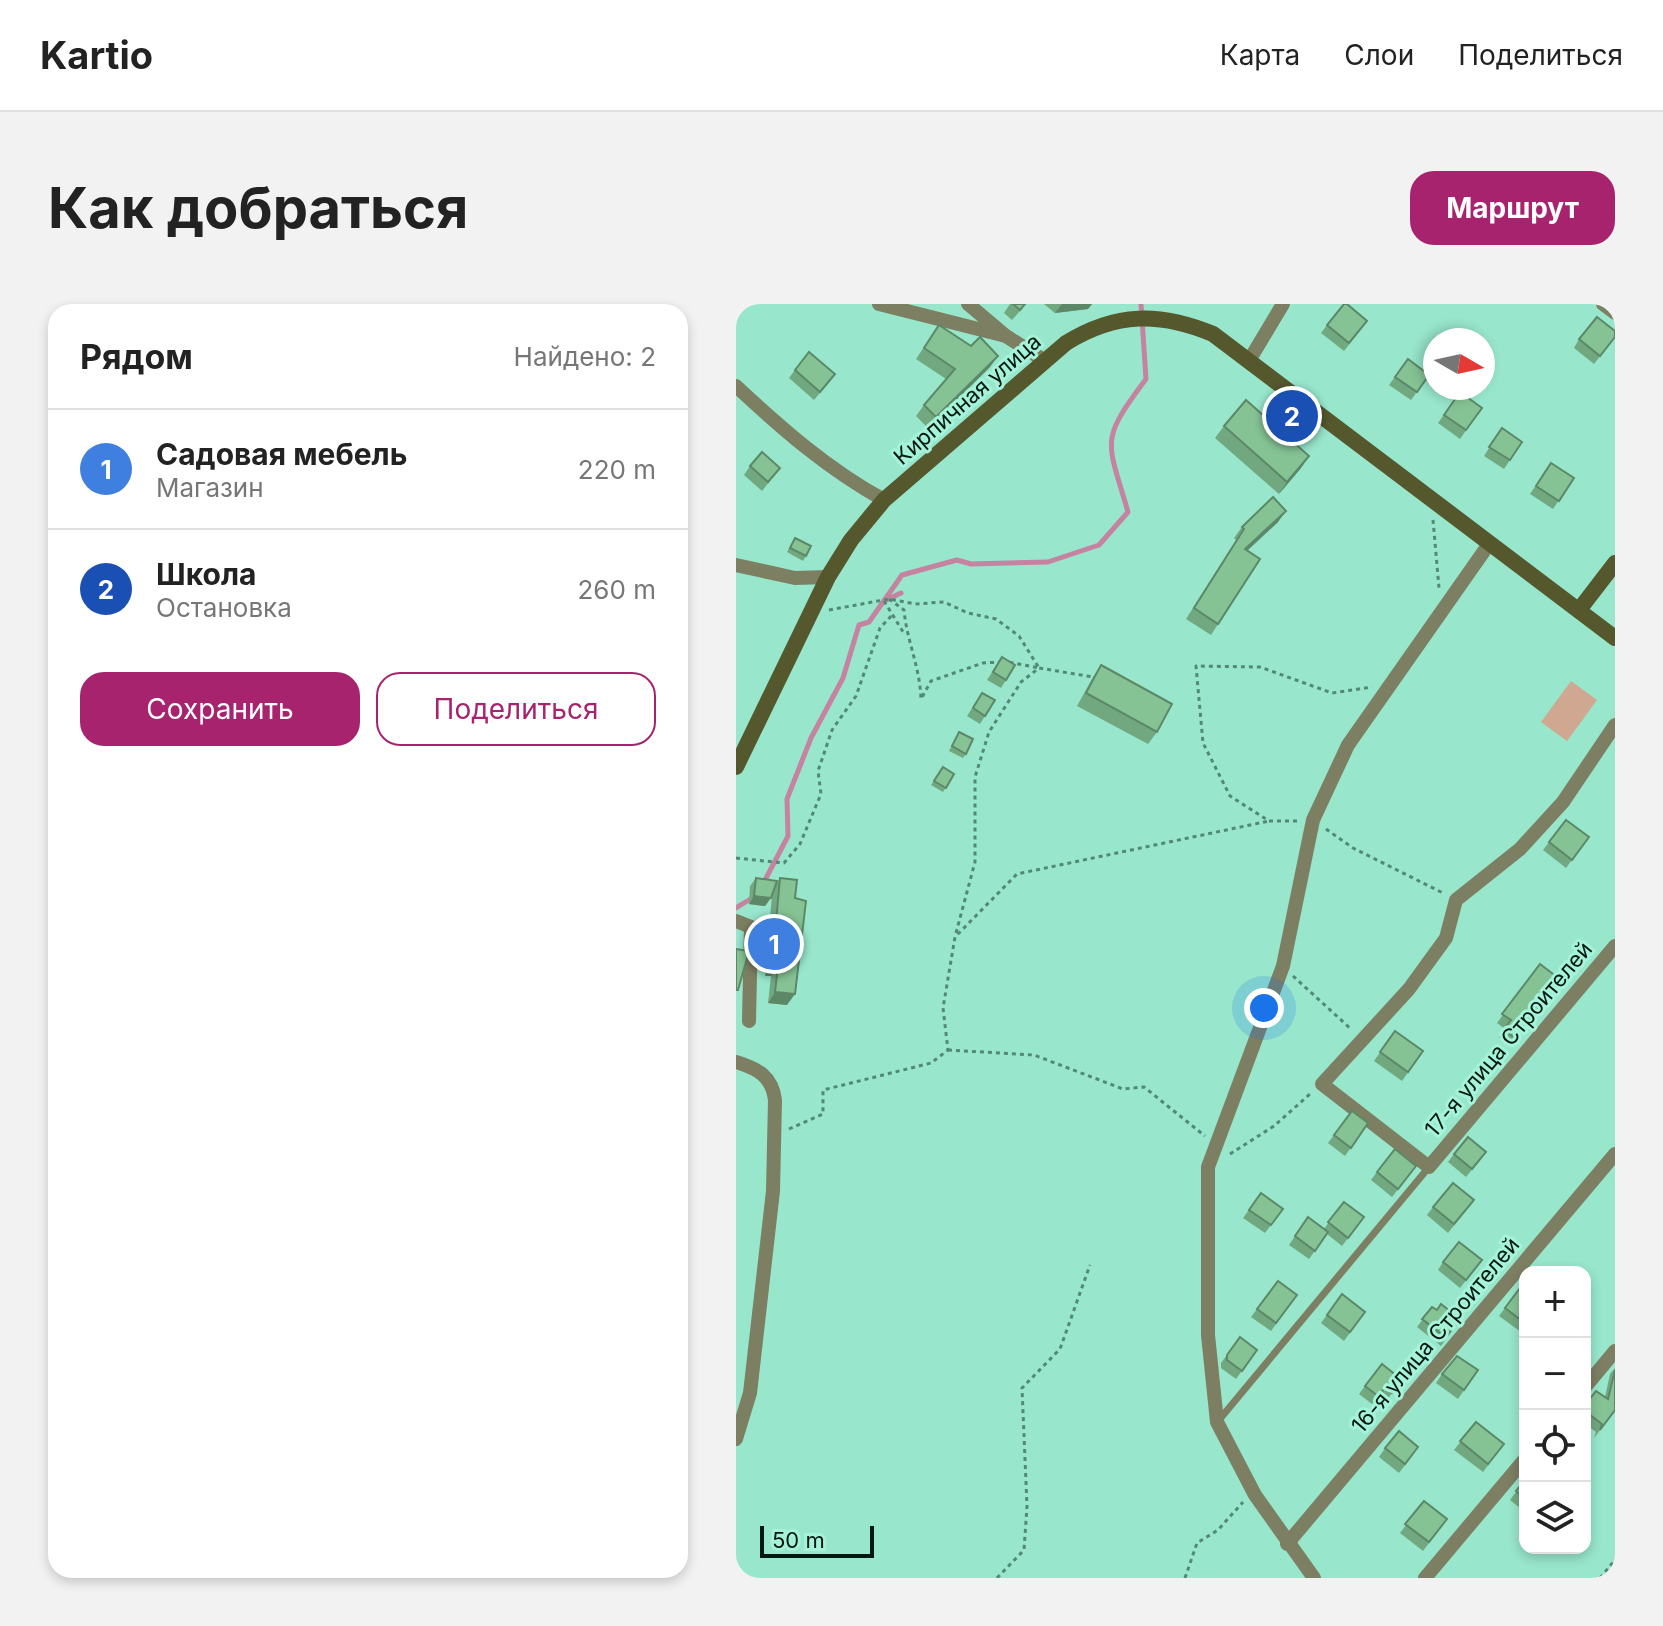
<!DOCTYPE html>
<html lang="ru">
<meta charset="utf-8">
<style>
:root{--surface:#fff;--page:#f2f2f2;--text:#222;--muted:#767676;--line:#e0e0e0;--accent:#a8236e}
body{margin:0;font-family:Inter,sans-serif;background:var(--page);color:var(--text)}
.controls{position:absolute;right:24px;bottom:24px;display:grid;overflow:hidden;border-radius:16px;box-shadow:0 4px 12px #0003}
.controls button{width:72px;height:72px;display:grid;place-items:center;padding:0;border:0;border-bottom:2px solid var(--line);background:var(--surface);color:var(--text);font:40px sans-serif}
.compass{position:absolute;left:687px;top:24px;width:72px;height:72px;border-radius:50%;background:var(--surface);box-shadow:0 4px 12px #0003;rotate:99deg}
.scale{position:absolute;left:24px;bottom:20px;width:114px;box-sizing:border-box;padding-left:8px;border:4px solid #011811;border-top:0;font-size:22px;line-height:28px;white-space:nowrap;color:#011811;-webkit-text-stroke:6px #a5f3d9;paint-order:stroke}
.you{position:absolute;left:528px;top:704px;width:28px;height:28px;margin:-20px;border:6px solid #fff;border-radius:50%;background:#1a73e8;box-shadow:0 0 0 12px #1a73e833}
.badge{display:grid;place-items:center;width:52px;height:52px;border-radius:50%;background:var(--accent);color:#fff;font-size:26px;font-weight:700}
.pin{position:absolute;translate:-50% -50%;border:4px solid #fff;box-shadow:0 2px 8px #0006}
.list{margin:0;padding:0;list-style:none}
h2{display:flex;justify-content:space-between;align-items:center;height:104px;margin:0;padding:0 32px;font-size:34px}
h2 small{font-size:26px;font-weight:400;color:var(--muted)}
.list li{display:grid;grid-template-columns:52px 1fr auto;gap:24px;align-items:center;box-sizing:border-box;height:120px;padding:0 32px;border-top:2px solid var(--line)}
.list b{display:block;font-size:30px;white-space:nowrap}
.list p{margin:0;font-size:26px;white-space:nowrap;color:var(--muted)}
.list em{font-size:26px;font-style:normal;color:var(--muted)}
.actions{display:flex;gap:16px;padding:24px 32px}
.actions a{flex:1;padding:18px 0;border:2px solid var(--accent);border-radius:24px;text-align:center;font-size:28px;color:var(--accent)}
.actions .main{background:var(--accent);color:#fff}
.icon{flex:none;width:44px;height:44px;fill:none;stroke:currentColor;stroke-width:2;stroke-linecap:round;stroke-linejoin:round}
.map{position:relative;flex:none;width:879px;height:1274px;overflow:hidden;border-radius:24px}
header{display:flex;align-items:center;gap:48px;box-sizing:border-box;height:112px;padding:0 40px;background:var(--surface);border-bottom:2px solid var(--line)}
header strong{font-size:38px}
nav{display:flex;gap:44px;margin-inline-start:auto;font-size:28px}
.intro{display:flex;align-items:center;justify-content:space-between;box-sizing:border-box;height:192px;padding:0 48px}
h1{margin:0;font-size:56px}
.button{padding:20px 36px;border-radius:24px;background:var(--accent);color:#fff;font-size:28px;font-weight:700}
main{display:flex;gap:48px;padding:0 48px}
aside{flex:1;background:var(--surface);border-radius:24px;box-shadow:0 4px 12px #0003}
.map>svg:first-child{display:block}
.green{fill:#d0a790}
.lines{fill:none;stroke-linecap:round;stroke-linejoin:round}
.stream{stroke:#c682a1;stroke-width:5}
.path{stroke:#538877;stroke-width:3;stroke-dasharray:4 4;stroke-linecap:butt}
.lane{stroke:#7d7f63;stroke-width:7}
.street{stroke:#7d7f63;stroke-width:14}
.secondary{stroke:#55572d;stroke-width:16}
.wall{fill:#72a87f}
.shaded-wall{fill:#5d8868}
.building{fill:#85c394;stroke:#5d8868;stroke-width:2}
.labels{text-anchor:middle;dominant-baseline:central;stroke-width:6;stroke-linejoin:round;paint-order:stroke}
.street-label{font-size:22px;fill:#011811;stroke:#a5f3d9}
</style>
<header>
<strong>Kartio</strong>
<nav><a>Карта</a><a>Слои</a><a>Поделиться</a></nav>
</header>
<div class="intro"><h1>Как добраться</h1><a class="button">Маршрут</a></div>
<main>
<aside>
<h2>Рядом<small>Найдено: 2</small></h2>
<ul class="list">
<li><span class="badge" style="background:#3f7fe0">1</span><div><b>Садовая мебель</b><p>Магазин</p></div><em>220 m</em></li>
<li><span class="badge" style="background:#1a4fb4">2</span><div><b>Школа</b><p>Остановка</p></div><em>260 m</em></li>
</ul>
<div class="actions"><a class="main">Сохранить</a><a>Поделиться</a></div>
</aside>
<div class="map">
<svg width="879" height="1274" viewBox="0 0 879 1274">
<rect width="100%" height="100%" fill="#98e6cc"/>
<polygon class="green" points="835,377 861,396 831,437 805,418"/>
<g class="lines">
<g class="stream">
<polyline points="148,297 165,289"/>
<path d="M27,580L52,532L51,495L75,434L107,374L123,321L133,318L166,271L221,256L235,260L312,258L363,241L392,208C371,135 363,138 410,75L405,0"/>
<polyline points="0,604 16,594"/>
</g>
<g class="path">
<polyline points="697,216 703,284"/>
<path d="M153,295L168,306C171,338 184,363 185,395L195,377L247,359L265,358"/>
<polyline points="148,297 169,331"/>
<polyline points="93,306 153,295 179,300 208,298 232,309 260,315 283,332 303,364 273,358"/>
<polyline points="561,517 533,517 494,492 467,439 460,362 524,363 596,389 636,383"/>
<polyline points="590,525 617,544 709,590"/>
<polyline points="0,554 48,559 64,540 85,490 82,467 96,426 120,392 144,324 157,310"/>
<polyline points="220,629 239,558 239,473 253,428 285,378 303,364 357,373"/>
<polyline points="557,672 616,726"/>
<polyline points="212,746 298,751 387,785 408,783 469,832"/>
<polyline points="53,825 87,810 87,786 195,759 212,746 207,704 219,633 281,570 533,517"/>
<polyline points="494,850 538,822 574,790"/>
<polyline points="261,1274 288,1246 291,1202 286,1084 324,1045 354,961"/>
<polyline points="449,1274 461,1239 482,1226 507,1198"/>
<polyline points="864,1274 879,1256"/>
</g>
<polyline class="lane" points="483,1116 693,863"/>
<g class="street">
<polyline points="143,0 270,32"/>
<polyline points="232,0 270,32 309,57"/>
<polyline points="867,0 879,9"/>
<polyline points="514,55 547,0"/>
<path d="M0,82C46,125 93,166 148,196"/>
<polyline points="0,261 59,274 92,273"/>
<polyline points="879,421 827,498 784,545 720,596 710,634 673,685 586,780 693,863 879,642"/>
<polyline points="0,617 15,623 13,717"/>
<path d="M0,758C22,765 36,772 39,796L37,887L14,1089L0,1135"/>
<polyline points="849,1083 879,1047"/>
<polyline points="551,1240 879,850"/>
<polyline points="578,1274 519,1191 481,1118 472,1031 472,863 547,662 577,516 612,441 753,240"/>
<polyline points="689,1274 789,1155"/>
</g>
<g class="secondary">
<polyline points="843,306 879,259"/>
<path d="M0,463L92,273L115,236L148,196L330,39C380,8 424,8 477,30L879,334"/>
</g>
</g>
<g class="wall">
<polygon points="274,0 290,0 276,16 268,9"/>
<polygon points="308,0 356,0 352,5 319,9"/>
<polygon points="631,17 608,47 585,29 591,21"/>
<polygon points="203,21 254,63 192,124 180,112 188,101 210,75 180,55"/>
<polygon points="879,33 858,60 838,44 843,35"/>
<polygon points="672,55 693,71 675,96 653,81"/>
<polygon points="59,66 93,78 78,96 53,74"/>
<polygon points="724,88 746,104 724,135 702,119"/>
<polygon points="488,122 573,152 565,164 543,190 479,134"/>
<polygon points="766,124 786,138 768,165 748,152"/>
<polygon points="815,159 838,174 817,205 794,190"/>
<polygon points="14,162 44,164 26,187 8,171"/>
<polygon points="542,218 511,247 482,320 475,331 450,315 500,236 498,234 506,223"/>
<polygon points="59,234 70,252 67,257 51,248"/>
<polygon points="266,353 270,376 265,384 251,376"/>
<polygon points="365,361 421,428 412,440 341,402 357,373"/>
<polygon points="246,389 249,412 244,420 231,412"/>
<polygon points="223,428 230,450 227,454 213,447"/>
<polygon points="207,463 218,470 207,488 195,481"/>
<polygon points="830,516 853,533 830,564 807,546"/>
<polygon points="20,574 40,580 44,574 59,594 51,701 32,699 35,672 29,672 36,591 29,602 13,600 14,582"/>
<polygon points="804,660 820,685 773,741 763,733 769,725 761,719"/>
<polygon points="659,727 687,747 666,777 638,757"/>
<polygon points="616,807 632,819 609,852 592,839"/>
<polygon points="718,850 744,856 730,873 712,858"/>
<polygon points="641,868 674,870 656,893 635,876"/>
<polygon points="525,889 547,905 529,929 507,914"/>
<polygon points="738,896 712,929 691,911 697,903"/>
<polygon points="608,898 628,913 606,942 591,930 573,955 553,941 572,913 588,925"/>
<polygon points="746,956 724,984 702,966 707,958"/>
<polygon points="542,977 561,991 535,1027 515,1013"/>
<polygon points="787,980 789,981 789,1023 785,1028 763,1012"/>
<polygon points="606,990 629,1008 608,1037 585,1019"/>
<polygon points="696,1003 701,1006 724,1015 705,1042 681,1023"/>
<polygon points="504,1033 521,1046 500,1075 485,1064 485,1059"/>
<polygon points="879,1064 879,1107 858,1134 860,1128 849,1120 849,1101 869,1093 874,1070"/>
<polygon points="742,1066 722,1095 700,1079 706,1070"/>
<polygon points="666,1076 650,1097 643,1092 636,1100 623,1090 629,1082"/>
<polygon points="740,1118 768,1140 747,1168 718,1146"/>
<polygon points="649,1144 677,1151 663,1169 643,1153"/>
<polygon points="789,1176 789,1208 774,1196"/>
<polygon points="688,1197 711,1215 687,1247 664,1229"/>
</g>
<g class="shaded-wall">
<polygon points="326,0 356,0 352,5 319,9"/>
<polygon points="262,52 254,63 192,124 200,113"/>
<polygon points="573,152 565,164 543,190 551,178"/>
<polygon points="550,207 542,218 501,256 509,245"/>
<polygon points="18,592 35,594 29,602 13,600"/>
<polygon points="36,662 42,662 35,672 29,672"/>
<polygon points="826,677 820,685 773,741 778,733"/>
<polygon points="39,688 59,690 51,701 32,699"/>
</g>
<g class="building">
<polygon points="277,0 289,0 284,6"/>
<polygon points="608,0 611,0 631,17 613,39 591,21"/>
<polygon points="861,13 879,27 879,33 864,52 843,35"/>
<polygon points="203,21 235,42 244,33 262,52 200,113 188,101 219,65 188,44"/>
<polygon points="73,48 99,70 84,88 59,66"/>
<polygon points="672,55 693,71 681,88 659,73"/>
<polygon points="724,88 746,104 730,126 708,111"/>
<polygon points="510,96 573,152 551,178 488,122"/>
<polygon points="766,124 786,138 774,156 753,143"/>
<polygon points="26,148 44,164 32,178 14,162"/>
<polygon points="815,159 838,174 823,197 800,182"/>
<polygon points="537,193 550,207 509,245 524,255 482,320 458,304 508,225 506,223"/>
<polygon points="59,234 75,242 70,252 54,244"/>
<polygon points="266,353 279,361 270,376 257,368"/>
<polygon points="365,361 436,400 421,428 350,389"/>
<polygon points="246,389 259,396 249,412 237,404"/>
<polygon points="223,428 237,435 230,450 216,442"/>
<polygon points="207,463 218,470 210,484 198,477"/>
<polygon points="830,516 853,533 836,556 813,538"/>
<polygon points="20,574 41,577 35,594 18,592"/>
<polygon points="44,574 61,576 59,594 70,597 59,690 39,688 42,662 36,662"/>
<polygon points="0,645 13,647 2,686 0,686"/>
<polygon points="804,660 826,677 778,733 768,725 775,716 766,710"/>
<polygon points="659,727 687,747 672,768 644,748"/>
<polygon points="616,807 632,819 615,844 598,831"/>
<polygon points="732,833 750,848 736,865 718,850"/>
<polygon points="659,845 680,862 662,885 641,868"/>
<polygon points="717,879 738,896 718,920 697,903"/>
<polygon points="525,889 547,905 535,921 513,906"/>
<polygon points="608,898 628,913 612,934 592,918"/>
<polygon points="572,913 592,928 579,947 559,932"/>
<polygon points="723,938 746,956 730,976 707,958"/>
<polygon points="542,977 561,991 540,1019 521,1005"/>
<polygon points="787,980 789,981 789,1019 769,1004"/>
<polygon points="606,990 629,1008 614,1028 591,1011"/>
<polygon points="705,1000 724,1015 710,1033 686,1015 696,1003 701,1006"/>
<polygon points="504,1033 521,1046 506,1067 491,1056 491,1051"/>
<polygon points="721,1052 742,1066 728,1086 706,1070"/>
<polygon points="646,1060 666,1076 656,1089 649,1084 642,1092 629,1082"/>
<polygon points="879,1066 879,1106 864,1126 866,1120 849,1107 849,1101 860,1087 872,1095"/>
<polygon points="740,1118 768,1140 752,1160 724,1137"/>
<polygon points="663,1127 682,1143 669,1160 649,1144"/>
<polygon points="789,1176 789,1195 780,1187"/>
<polygon points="688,1197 711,1215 693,1238 669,1220"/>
</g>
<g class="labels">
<g class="street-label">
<text transform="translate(231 95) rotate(-41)">Кирпичная улица</text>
<text transform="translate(772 735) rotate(-50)">17-я улица Строителей</text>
<text transform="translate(699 1031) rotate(-50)">16-я улица Строителей</text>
</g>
</g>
</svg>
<div class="controls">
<button>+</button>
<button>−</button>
<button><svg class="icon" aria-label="locate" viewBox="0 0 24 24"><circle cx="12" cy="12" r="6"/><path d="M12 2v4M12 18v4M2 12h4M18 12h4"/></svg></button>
<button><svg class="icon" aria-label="layers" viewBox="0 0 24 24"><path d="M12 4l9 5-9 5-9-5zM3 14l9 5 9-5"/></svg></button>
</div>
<svg class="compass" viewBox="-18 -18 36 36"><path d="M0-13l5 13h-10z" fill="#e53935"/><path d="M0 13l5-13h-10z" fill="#767676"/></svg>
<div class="scale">50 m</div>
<div class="you"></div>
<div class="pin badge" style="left:38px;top:640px;background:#3f7fe0">1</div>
<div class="pin badge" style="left:556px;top:112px;background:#1a4fb4">2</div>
</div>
</main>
